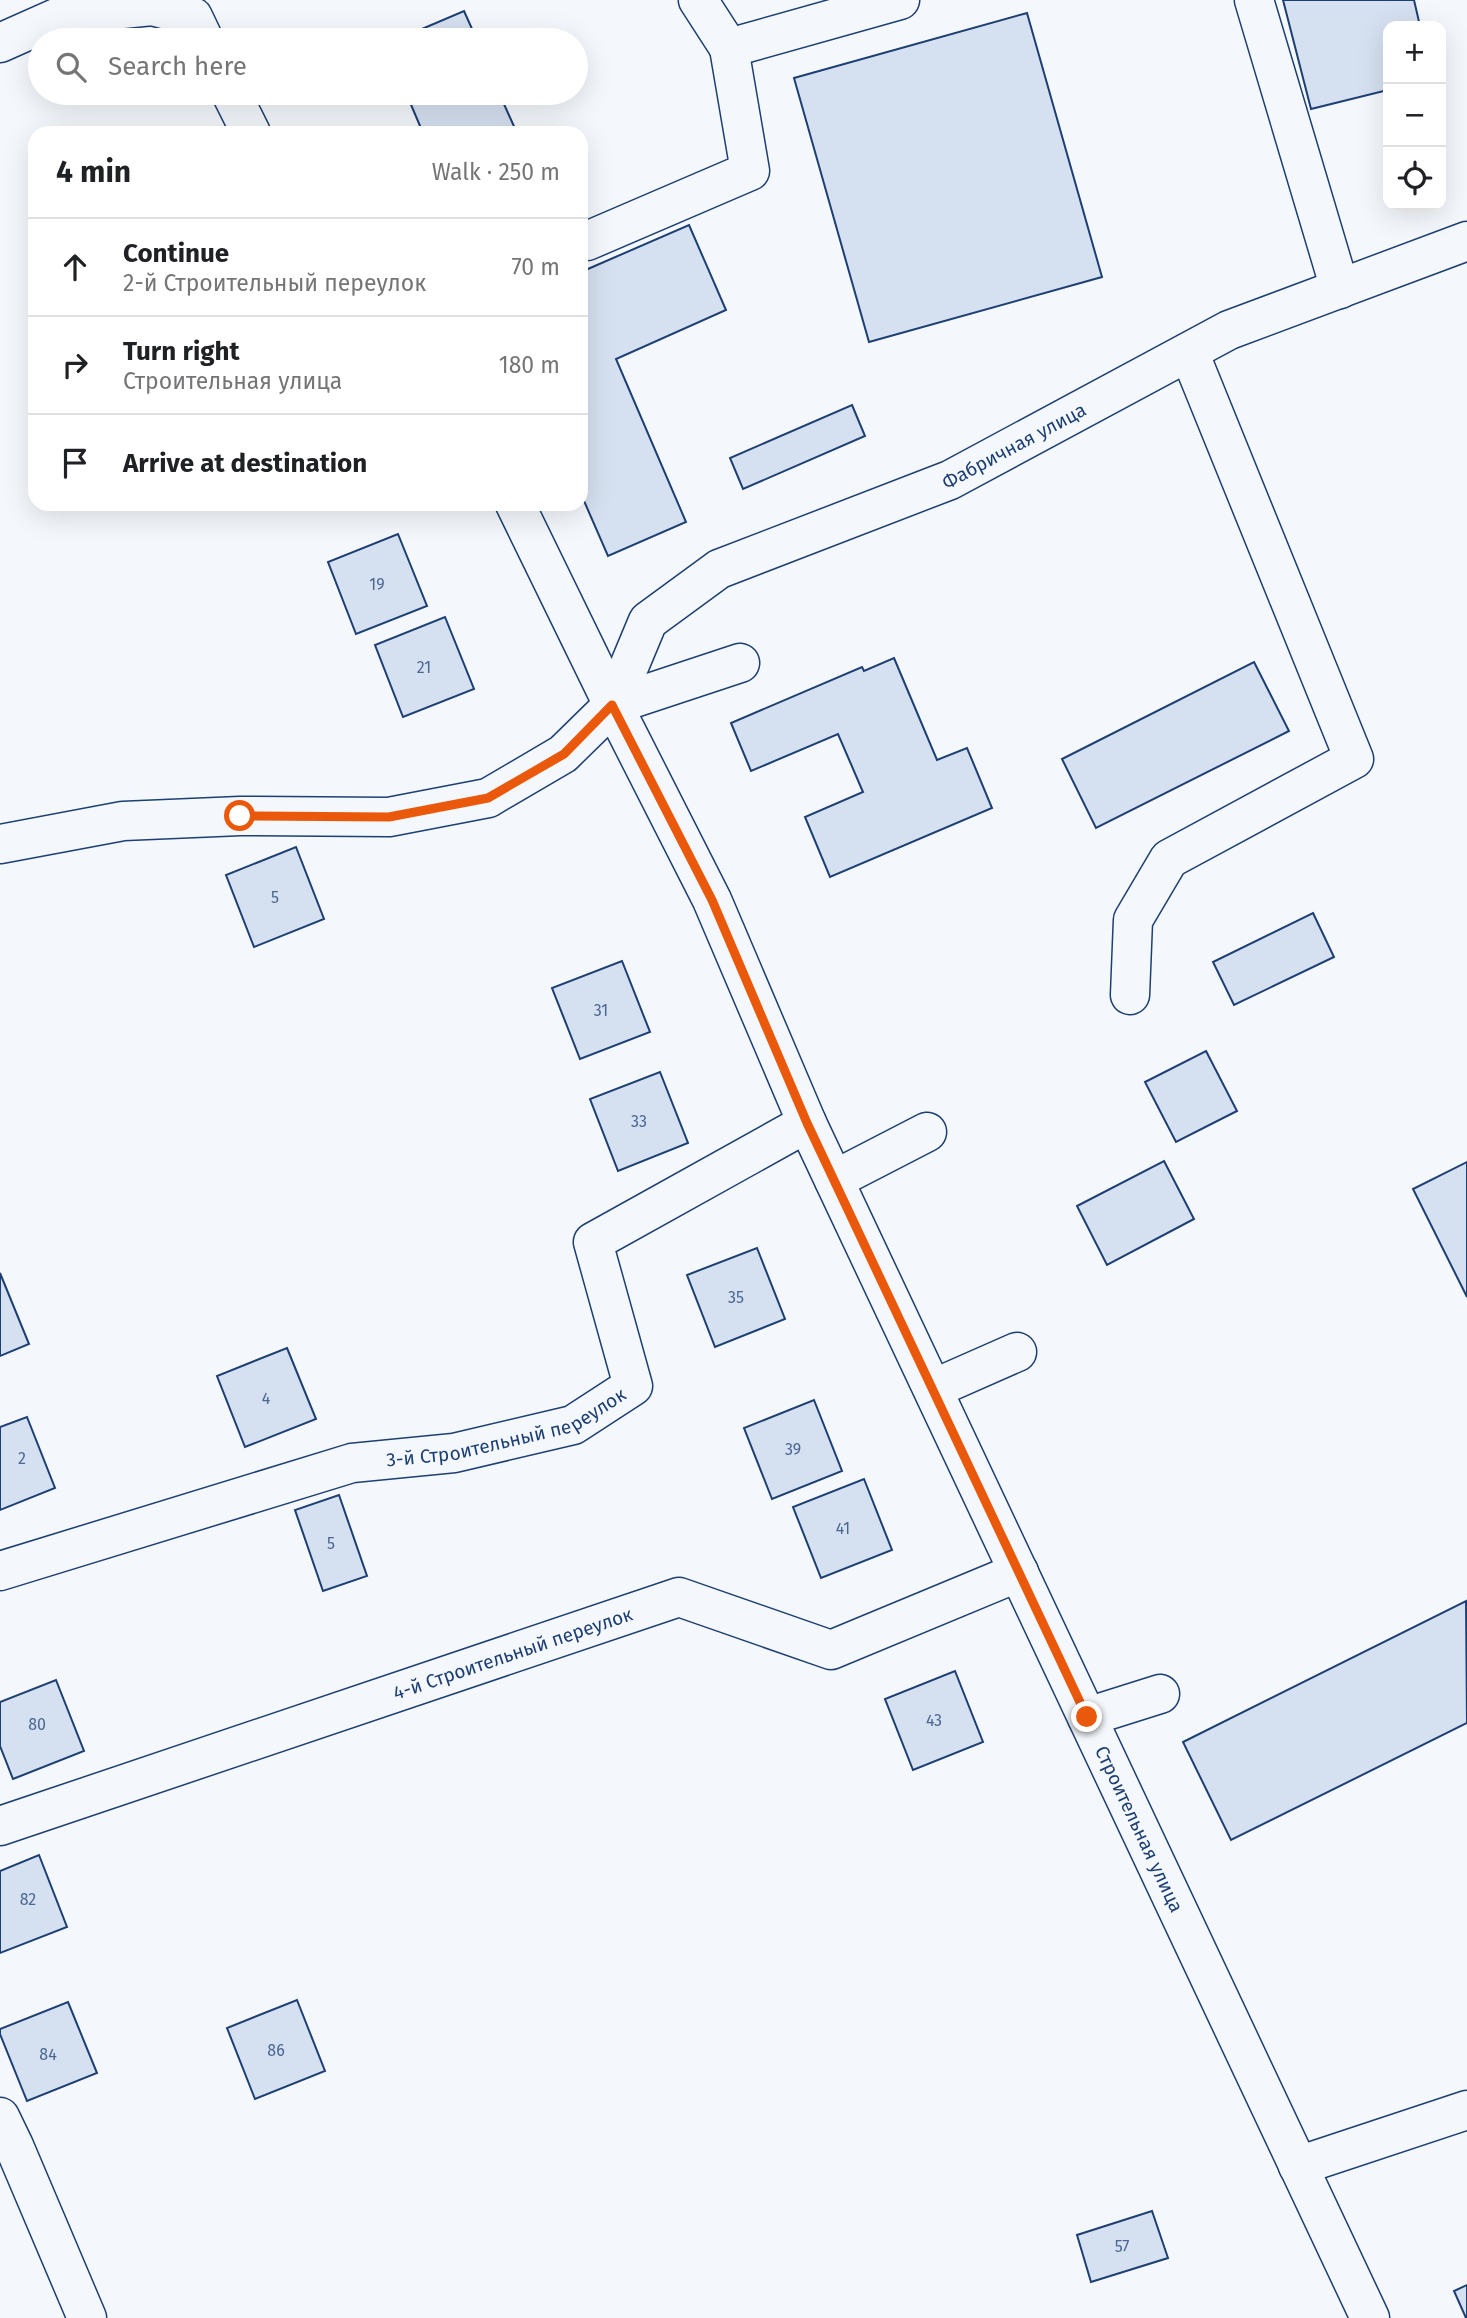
<!DOCTYPE html>
<meta charset="utf-8">
<style>
:root{--surface:#fff;--page:#f2f2f2;--text:#202124;--muted:#757577;--line:#e0e0e0}
body{margin:0;font-family:"Fira Sans",sans-serif;background:var(--page);color:var(--text)}
.controls{position:absolute;right:21px;top:21px;display:grid;overflow:hidden;border-radius:14px;box-shadow:0 7px 28px #0002}
.controls button{width:63px;height:63px;display:grid;place-items:center;padding:0;border:0;border-bottom:2px solid var(--line);background:var(--surface);color:var(--text);font:35px sans-serif}
.stop{position:absolute;width:21px;height:21px;margin:-16px;border:5px solid #ea580c;border-radius:50%;background:#fff}
.stop.end{background:#ea580c;border-color:#fff;box-shadow:0 2px 7px #0008}
.list{margin:0;padding:0;list-style:none}
h2{display:flex;justify-content:space-between;align-items:center;height:91px;margin:0;padding:0 28px;font-size:30px}
h2 small{font-size:23px;font-weight:400;color:var(--muted)}
.list li{display:grid;grid-template-columns:46px 1fr auto;gap:21px;align-items:center;box-sizing:border-box;height:98px;padding:0 28px;border-top:2px solid var(--line)}
.list b{display:block;font-size:26px;white-space:nowrap}
.list p{margin:0;font-size:23px;white-space:nowrap;color:var(--muted)}
.list em{font-size:23px;font-style:normal;color:var(--muted)}
.icon{flex:none;width:38px;height:38px;fill:none;stroke:currentColor;stroke-width:2;stroke-linecap:round;stroke-linejoin:round}
.map{position:relative;flex:none;width:1467px;height:2318px;overflow:hidden}
.search{position:absolute;background:var(--surface);box-shadow:0 7px 28px #0002;left:28px;top:28px;width:560px;height:77px;display:flex;align-items:center;gap:18px;box-sizing:border-box;padding:0 24px;border-radius:38px;color:var(--muted);font-size:26px}
.panel{position:absolute;background:var(--surface);box-shadow:0 7px 28px #0002;left:28px;top:126px;width:560px;height:385px;border-radius:21px}
.map>svg:first-child{display:block}
.building{fill:#d5e0f0;stroke:#1d3f73;stroke-width:2}
.lines{fill:none;stroke-linecap:round;stroke-linejoin:round}
.minor-casing{stroke:#1d3f73;stroke-width:41}
.minor{stroke:#f4f7fb;stroke-width:38}
.route{stroke:#ea580c;stroke-width:9}
.labels{text-anchor:middle;dominant-baseline:central;stroke-width:5;stroke-linejoin:round;paint-order:stroke}
.number-label{font-size:16px;fill:#4b6792}
.street-label{font-size:19px;fill:#1d3f73;stroke:#f4f7fb}
</style>
<div class="map">
<svg width="1467" height="2318" viewBox="0 0 1467 2318">
<rect width="100%" height="100%" fill="#f4f7fb"/>
<g class="building">
<polygon points="1283,0 1414,0 1420,26 1388,26 1388,90 1311,109"/>
<polygon points="464,11 477,40 396,40"/>
<polygon points="1027,13 1102,277 869,342 794,78"/>
<polygon points="406,93 499,93 517,133 423,133"/>
<polygon points="689,225 726,310 616,359 686,522 608,556 581,494 581,272"/>
<polygon points="852,405 865,436 743,489 730,458"/>
<polygon points="398,534 427,606 356,634 328,562"/>
<polygon points="445,617 474,689 403,717 375,645"/>
<polygon points="894,658 937,760 967,748 992,808 830,877 805,817 863,792 838,734 751,771 731,723 862,667 864,671"/>
<polygon points="1254,662 1289,731 1096,828 1062,759"/>
<polygon points="296,847 324,919 254,947 226,875"/>
<polygon points="1313,913 1334,957 1234,1005 1213,962"/>
<polygon points="622,961 650,1032 580,1059 552,988"/>
<polygon points="1206,1051 1237,1111 1176,1142 1145,1082"/>
<polygon points="660,1072 688,1143 618,1171 590,1099"/>
<polygon points="1164,1161 1194,1219 1107,1265 1077,1206"/>
<polygon points="1467,1162 1467,1297 1413,1189"/>
<polygon points="757,1248 785,1319 715,1347 687,1275"/>
<polygon points="0,1273 29,1344 0,1356"/>
<polygon points="287,1348 316,1419 245,1447 217,1376"/>
<polygon points="814,1400 842,1471 772,1499 744,1428"/>
<polygon points="27,1417 55,1488 0,1510 0,1427"/>
<polygon points="864,1479 892,1550 821,1578 793,1507"/>
<polygon points="339,1495 367,1576 323,1591 295,1510"/>
<polygon points="1466,1601 1467,1723 1231,1840 1183,1742"/>
<polygon points="955,1671 983,1742 913,1770 885,1699"/>
<polygon points="56,1680 84,1751 13,1779 0,1746 0,1702"/>
<polygon points="39,1855 67,1927 0,1953 0,1871"/>
<polygon points="297,2000 325,2071 255,2099 227,2028"/>
<polygon points="68,2002 97,2073 27,2101 0,2034 0,2029"/>
<polygon points="1152,2211 1168,2258 1091,2282 1077,2235"/>
<polygon points="1467,2285 1467,2318 1466,2318 1454,2291"/>
</g>
<g class="lines">
<g class="minor-casing">
<g id="minor">
<polyline points="698,0 729,48 900,0"/>
<polyline points="1254,0 1340,289"/>
<polyline points="0,43 63,15 152,6 193,17 204,40"/>
<polyline points="231,93 251,133"/>
<polyline points="587,241 750,171 729,48"/>
<path id="s1" d="M515,504L613,705L712,900L807,1123L1370,2318"/>
<polyline points="613,705 740,663"/>
<path id="s2" d="M0,844L123,821L240,816L389,817L488,798L563,754L613,705L648,621L719,569L950,480L1229,330L1467,241"/>
<polyline points="1130,995 1133,920 1169,859 1354,759 1189,352"/>
<polyline points="834,1180 927,1132"/>
<polyline points="933,1389 1017,1352"/>
<path id="s3" d="M0,1571L352,1463L454,1453L573,1425L633,1386L593,1242L807,1123"/>
<polyline points="1087,1717 1160,1694"/>
<path id="s4" d="M0,1826L679,1597L831,1650L1019,1572"/>
<polyline points="0,2117 14,2146 87,2318"/>
<polyline points="1298,2166 1467,2110"/>
</g>
</g>
<use href="#minor" class="minor"/>
</g>
<g class="lines">
<polyline class="route" points="240,816 389,817 488,798 564,754 612,705 712,900 807,1123 1087,1717"/>
</g>
<g class="labels">
<g class="number-label">
<text x="377" y="584">19</text>
<text x="424" y="667">21</text>
<text x="275" y="897">5</text>
<text x="601" y="1010">31</text>
<text x="639" y="1121">33</text>
<text x="736" y="1297">35</text>
<text x="266" y="1398">4</text>
<text x="793" y="1449">39</text>
<text x="22" y="1458">2</text>
<text x="843" y="1528">41</text>
<text x="331" y="1543">5</text>
<text x="934" y="1720">43</text>
<text x="37" y="1724">80</text>
<text x="28" y="1899">82</text>
<text x="276" y="2050">86</text>
<text x="48" y="2054">84</text>
<text x="1122" y="2246">57</text>
</g>
<g class="street-label">
<text stroke="none"><textPath href="#s2" startOffset="1148">Фабричная улица</textPath></text>
<text stroke="none"><textPath href="#s3" startOffset="528">3-й Строительный переулок</textPath></text>
<text stroke="none"><textPath href="#s4" startOffset="541">4-й Строительный переулок</textPath></text>
<text stroke="none"><textPath href="#s1" startOffset="1465">Строительная улица</textPath></text>
</g>
</g>
</svg>
<div class="controls">
<button>+</button>
<button>−</button>
<button><svg class="icon" aria-label="locate" viewBox="0 0 24 24"><circle cx="12" cy="12" r="6"/><path d="M12 2v4M12 18v4M2 12h4M18 12h4"/></svg></button>
</div>
<div class="stop" style="left:240px;top:816px"></div>
<div class="stop end" style="left:1087px;top:1717px"></div>
<div class="search"><svg class="icon" aria-label="search" viewBox="0 0 24 24"><circle cx="10" cy="10" r="6"/><path d="M15 15l6 6"/></svg>Search here</div>
<section class="panel">
<h2>4 min<small>Walk · 250 m</small></h2>
<ul class="list">
<li><svg class="icon" aria-label="ahead" viewBox="0 0 24 24"><path d="M12 20V5M6 11l6-6 6 6"/></svg><div><b>Continue</b><p>2-й Строительный переулок</p></div><em>70 m</em></li>
<li><svg class="icon" aria-label="right" viewBox="0 0 24 24"><path d="M7 20v-9h11M14 6l5 5-5 5"/></svg><div><b>Turn right</b><p>Строительная улица</p></div><em>180 m</em></li>
<li><svg class="icon" aria-label="arrive" viewBox="0 0 24 24"><path d="M6 21V4h12l-3 4 3 4H6"/></svg><div><b>Arrive at destination</b></div></li>
</ul>
</section>
</div>
